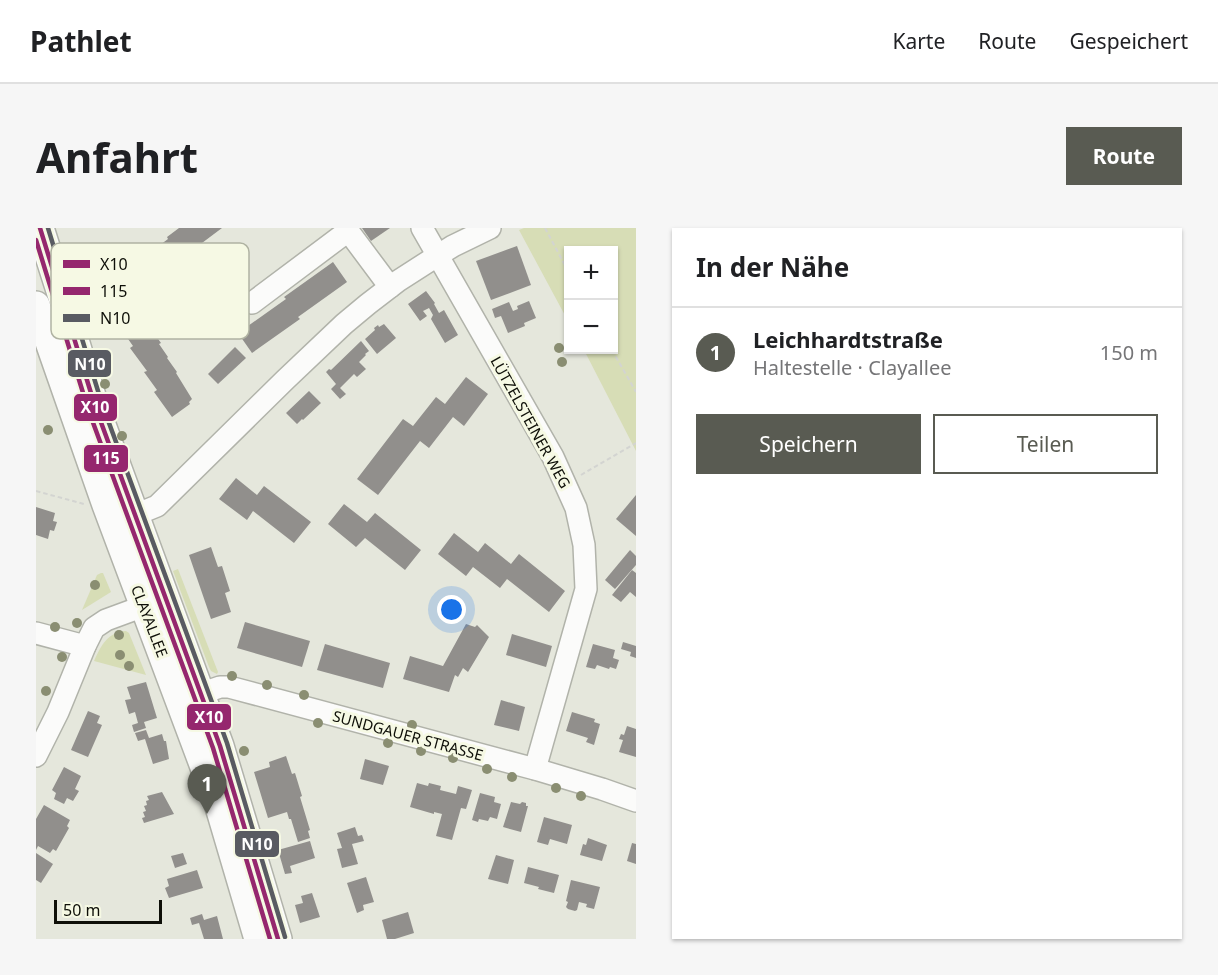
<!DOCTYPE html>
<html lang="de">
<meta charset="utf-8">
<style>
:root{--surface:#fff;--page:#f6f6f6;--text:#202124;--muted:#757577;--line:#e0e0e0;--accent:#595b52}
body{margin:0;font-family:"Noto Sans",sans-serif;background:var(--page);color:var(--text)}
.controls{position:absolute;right:18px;top:18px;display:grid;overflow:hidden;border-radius:0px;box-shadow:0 2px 4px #0004}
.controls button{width:54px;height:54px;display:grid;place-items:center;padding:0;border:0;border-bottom:2px solid var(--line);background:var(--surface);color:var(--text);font:30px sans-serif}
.scale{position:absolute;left:18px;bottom:15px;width:108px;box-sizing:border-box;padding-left:6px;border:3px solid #0e0f08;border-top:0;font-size:16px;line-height:21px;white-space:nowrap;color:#0e0f08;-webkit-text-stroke:4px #f6f9e4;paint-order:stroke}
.you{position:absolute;left:416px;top:382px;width:21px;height:21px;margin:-15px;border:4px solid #fff;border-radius:50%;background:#1a73e8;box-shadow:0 0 0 9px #1a73e833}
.badge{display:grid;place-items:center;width:39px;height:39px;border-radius:50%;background:var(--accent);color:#fff;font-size:20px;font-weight:700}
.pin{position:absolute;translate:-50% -50px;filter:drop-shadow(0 2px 3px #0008)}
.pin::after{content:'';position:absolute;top:32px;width:21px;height:18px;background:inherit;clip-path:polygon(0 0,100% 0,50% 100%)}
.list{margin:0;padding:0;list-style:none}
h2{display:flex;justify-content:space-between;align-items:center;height:78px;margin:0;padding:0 24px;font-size:26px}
h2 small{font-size:20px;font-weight:400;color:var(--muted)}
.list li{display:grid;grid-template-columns:39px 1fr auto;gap:18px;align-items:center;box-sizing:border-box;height:90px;padding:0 24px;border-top:2px solid var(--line)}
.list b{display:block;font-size:22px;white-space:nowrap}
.list p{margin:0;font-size:20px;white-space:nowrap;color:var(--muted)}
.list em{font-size:20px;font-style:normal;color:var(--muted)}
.actions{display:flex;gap:12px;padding:18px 24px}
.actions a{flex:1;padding:14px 0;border:2px solid var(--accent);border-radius:0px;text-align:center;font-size:21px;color:var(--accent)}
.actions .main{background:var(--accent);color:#fff}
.map{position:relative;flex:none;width:600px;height:711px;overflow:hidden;border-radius:0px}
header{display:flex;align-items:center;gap:36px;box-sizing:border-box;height:84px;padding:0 30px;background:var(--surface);border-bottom:2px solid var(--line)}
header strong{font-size:28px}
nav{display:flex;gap:33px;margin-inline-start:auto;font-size:21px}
.intro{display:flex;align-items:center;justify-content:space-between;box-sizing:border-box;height:144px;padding:0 36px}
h1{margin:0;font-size:42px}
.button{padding:15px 27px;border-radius:0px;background:var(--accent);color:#fff;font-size:21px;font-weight:700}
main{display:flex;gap:36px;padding:0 36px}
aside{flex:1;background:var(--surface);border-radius:0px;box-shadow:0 2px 4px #0004}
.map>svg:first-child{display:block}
.green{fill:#d7ddb6}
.building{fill:#918f8c}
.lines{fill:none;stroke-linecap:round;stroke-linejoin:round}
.minor-casing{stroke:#b1b3aa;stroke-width:24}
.major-casing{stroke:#b1b3aa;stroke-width:30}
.path{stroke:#d3d4d1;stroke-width:2;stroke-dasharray:4.5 3;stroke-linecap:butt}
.minor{stroke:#fbfbfa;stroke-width:21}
.major{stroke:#fbfbfa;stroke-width:27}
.bus-1-casing{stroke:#f6f9e4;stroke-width:9}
.bus-2-casing{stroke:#f6f9e4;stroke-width:9}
.bus-3-casing{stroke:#f6f9e4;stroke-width:9}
.bus-1{stroke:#95276e;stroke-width:4.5}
.bus-2{stroke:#95276e;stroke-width:4.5}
.bus-3{stroke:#595b62;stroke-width:4.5}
.tree{fill:#8a8e72}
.labels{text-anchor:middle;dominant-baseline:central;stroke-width:6;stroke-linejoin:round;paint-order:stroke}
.street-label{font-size:15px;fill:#0e0f08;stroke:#f6f9e4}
.key{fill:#f6f9e4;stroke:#b0b3a2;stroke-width:1.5}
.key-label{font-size:16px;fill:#0e0f08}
.line-badge{stroke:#f6f9e4;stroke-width:2}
.badge-label{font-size:16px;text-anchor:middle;font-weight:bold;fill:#fff}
</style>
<header>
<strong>Pathlet</strong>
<nav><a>Karte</a><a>Route</a><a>Gespeichert</a></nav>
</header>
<div class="intro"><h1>Anfahrt</h1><a class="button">Route</a></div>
<main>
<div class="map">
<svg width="600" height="711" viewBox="0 0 600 711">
<rect width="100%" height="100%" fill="#e5e7dc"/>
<g class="green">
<polygon points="488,0 600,0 600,223 548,122 578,122 578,22 532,22 532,93 483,2"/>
<polygon points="142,341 182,444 181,446 175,443 173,439 137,343"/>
<polygon points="65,345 67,345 75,364 46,382 61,347"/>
<path d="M90,403L93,405L110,447L58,433C65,417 72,404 90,403Z"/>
</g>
<g class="building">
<polygon points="143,0 186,0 146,30 147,32 99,68 84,47 132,11 131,9"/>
<polygon points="326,0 354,0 335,13"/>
<polygon points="481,18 495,57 455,72 440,33"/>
<polygon points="297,34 311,54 262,89 264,91 216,125 202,105 250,71 248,69"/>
<polygon points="390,63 399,75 398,76 403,85 408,82 422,107 409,115 395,91 397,87 393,80 387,83 391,88 384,93 372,76"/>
<polygon points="493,73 500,90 488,95 489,98 472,105 465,88 459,90 456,81 473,74 477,83 482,81 481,78"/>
<polygon points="106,85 117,100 115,101 125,115 123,116 132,129 131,130 141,144 140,145 156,171 153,174 154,176 136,189 118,164 121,162 108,144 111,143 94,120 97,118 85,101"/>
<polygon points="348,96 360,110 341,126 329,111 339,102 338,100 342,97 343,99"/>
<polygon points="325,113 333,123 329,126 330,127 323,134 330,141 321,149 318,146 304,160 310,166 304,171 295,161 300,156 290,144 293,141 295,142"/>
<polygon points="199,119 210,130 182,156 172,146"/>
<polygon points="430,149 452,166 428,198 417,189 393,220 384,213 342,267 321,251 367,191 377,198 400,169 409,176"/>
<polygon points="273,163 285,175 267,192 266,191 261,196 250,185"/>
<polygon points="200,250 221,267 228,258 275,294 258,315 217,283 211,292 183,271"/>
<polygon points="600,267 600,308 580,291"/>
<polygon points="308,276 331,294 339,285 385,322 369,342 329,310 320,319 292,296"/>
<polygon points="0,279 19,285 17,293 21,294 18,303 14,302 12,311 0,307"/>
<polygon points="418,305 442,324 449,315 475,336 483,326 529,363 513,384 471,351 464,360 437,339 430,348 402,326"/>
<polygon points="175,319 182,339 186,338 194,363 189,365 195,384 175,391 153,327"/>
<polygon points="594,322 600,328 600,337 579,361 569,352"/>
<polygon points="596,342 600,345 600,369 594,364 585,374 576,367"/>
<polygon points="209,394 274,413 266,439 201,420"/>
<polygon points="430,396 439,399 441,397 453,409 432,444 427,440 422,449 419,447 413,464 367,451 374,428 407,438"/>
<polygon points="476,406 516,418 510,439 470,427"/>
<polygon points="587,414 600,418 600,430 594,428 595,424 585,421"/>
<polygon points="289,416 354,435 347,460 281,442"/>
<polygon points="557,416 579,422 577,430 583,432 580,441 574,439 573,441 561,437 559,441 550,439"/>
<polygon points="110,454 121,490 108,494 110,500 98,504 96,497 102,495 99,484 93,486 89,472 95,471 91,459"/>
<polygon points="465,472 489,479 483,503 458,497"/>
<polygon points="52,483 64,488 61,495 66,497 52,529 35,522"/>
<polygon points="536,484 559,491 558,494 564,496 558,517 550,514 552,510 530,503"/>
<polygon points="591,498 600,501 600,529 583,524 587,512 583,511 585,506 588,507"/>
<polygon points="110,502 113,510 126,506 128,513 130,513 133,531 117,536 109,511 102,513 99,505"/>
<polygon points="250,528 256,546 259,545 266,568 264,569 274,602 272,603 274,610 262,614 255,591 253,591 251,584 232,590 218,544 234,539 233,534"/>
<polygon points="329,531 353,538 347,557 324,551"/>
<polygon points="28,539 45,548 39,561 43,563 37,573 31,570 28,576 18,571 20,565 16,562"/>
<polygon points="381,555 392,558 393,555 405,558 404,562 420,566 422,558 436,562 430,581 425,580 416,612 400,608 406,586 398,584 398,586 374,579"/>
<polygon points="126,564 138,586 108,595 106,590 109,589 107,584 110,583 108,578 111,577 110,573 113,572 111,568"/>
<polygon points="444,565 459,569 458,574 465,576 461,591 454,589 452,593 443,591 442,594 436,592"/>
<polygon points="475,574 484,576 486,574 490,575 490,578 492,578 485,604 467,599"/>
<polygon points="8,577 34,592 31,598 33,600 20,623 17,621 14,625 2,618 0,622 0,591"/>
<polygon points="508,589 536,597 531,616 514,611 512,617 501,614"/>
<polygon points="319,599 322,608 326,607 328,613 316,616 322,636 306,640 301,621 306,620 301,605"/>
<polygon points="552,610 571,617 566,633 544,627 547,616 550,617"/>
<polygon points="274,613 279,630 254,638 256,645 249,646 242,622"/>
<polygon points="596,615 600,616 600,636 591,633"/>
<polygon points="0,625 17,636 5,655 0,652"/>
<polygon points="147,625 151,636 139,640 135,628"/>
<polygon points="460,627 478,632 472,656 452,651"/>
<polygon points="492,639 523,647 518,665 502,661 503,659 488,655"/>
<polygon points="161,642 167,660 133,670 129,660 133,658 131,651"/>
<polygon points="330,649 338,674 327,677 328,682 321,685 311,655"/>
<polygon points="535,652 564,659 558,681 550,679 551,676 543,674 541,682 539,683 532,681 530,679 532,674 530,673"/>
<polygon points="276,665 284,689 264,695 259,677 267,675 265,668"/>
<polygon points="372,684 378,705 359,711 351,711 346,692"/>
<polygon points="166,686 168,692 181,688 187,711 168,711 163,695 156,697 154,690"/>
</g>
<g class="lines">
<g class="minor-casing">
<g id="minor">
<polyline points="310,0 354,59"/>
<polyline points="386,0 517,229 540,280 548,317 550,361 499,541"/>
<polyline points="216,75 312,3"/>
<polyline points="99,287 121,278 249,152 308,96 332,76 362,53 401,28 417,18 454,0"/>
<polyline points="0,405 49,418"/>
<polyline points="152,470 184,459 193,459 499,541 566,561 600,573"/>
<polyline points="0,528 22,484 49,418 58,400 70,392 108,378"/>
</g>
</g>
<g class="major-casing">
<g id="major">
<polyline points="4,0 26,69 59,178 184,518 242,711"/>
<polyline points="0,77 70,277 183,579 222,711"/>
</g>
</g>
<g class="path">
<polyline points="509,0 532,43"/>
<polyline points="576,122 600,164"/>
<polyline points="545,247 600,215"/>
<polyline points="0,263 48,276"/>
</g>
<use href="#minor" class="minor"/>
<use href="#major" class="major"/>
<g class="bus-1-casing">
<polyline id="bus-1" points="4,0 59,178 184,518 242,711"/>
</g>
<g class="bus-2-casing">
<polyline id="bus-2" points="0,12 52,181 177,520 234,711"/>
</g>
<g class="bus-3-casing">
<polyline id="bus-3" points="12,0 66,176 191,515 249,709"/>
</g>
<use href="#bus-1" class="bus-1"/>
<use href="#bus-2" class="bus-2"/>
<use href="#bus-3" class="bus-3"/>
</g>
<g class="tree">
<circle cx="523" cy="120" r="5"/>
<circle cx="59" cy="128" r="5"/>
<circle cx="526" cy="134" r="5"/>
<circle cx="69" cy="156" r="5"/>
<circle cx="77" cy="183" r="5"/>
<circle cx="12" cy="202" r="5"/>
<circle cx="86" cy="208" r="5"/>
<circle cx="59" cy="357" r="5"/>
<circle cx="41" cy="395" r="5"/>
<circle cx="19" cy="399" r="5"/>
<circle cx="83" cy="407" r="5"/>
<circle cx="84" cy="427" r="5"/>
<circle cx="26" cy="429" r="5"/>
<circle cx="93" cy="438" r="5"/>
<circle cx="196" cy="448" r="5"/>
<circle cx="231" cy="457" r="5"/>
<circle cx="10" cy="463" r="5"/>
<circle cx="268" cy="467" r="5"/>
<circle cx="282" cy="495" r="5"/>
<circle cx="376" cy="497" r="5"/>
<circle cx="352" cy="515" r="5"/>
<circle cx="208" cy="523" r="5"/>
<circle cx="385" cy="523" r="5"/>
<circle cx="417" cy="530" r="5"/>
<circle cx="451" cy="541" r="5"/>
<circle cx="476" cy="549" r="5"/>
<circle cx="520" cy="560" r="5"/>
<circle cx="545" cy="568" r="5"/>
</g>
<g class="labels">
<g class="street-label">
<text transform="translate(495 194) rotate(61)">LÜTZELSTEINER WEG</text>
<text transform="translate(114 393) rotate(69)">CLAYALLEE</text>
<text transform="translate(372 507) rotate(15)">SUNDGAUER STRASSE</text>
</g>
</g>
<rect x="15" y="15" width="198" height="96" rx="9" class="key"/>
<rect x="27" y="32" width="27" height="8" fill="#95276e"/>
<rect x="27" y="59" width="27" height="8" fill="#95276e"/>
<rect x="27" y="86" width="27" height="8" fill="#595b62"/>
<g class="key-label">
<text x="64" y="42">X10</text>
<text x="64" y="69">115</text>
<text x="64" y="96">N10</text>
</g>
<g class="line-badge">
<rect x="31" y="121" width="45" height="29" rx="6" fill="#595b62"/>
<rect x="37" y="165" width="45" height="29" rx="6" fill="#95276e"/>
<rect x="47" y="216" width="46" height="29" rx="6" fill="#95276e"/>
<rect x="150" y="475" width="46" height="28" rx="6" fill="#95276e"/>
<rect x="198" y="602" width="46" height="28" rx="6" fill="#595b62"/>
</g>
<g class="badge-label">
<text x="54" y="142">N10</text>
<text x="59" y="185">X10</text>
<text x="70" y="236">115</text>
<text x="173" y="495">X10</text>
<text x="221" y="622">N10</text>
</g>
</svg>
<div class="controls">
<button>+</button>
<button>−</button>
</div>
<div class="scale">50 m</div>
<div class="you"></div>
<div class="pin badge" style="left:171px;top:586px">1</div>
</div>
<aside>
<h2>In der Nähe<small></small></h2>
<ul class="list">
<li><span class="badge">1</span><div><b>Leichhardtstraße</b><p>Haltestelle · Clayallee</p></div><em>150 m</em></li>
</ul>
<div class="actions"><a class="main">Speichern</a><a>Teilen</a></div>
</aside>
</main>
